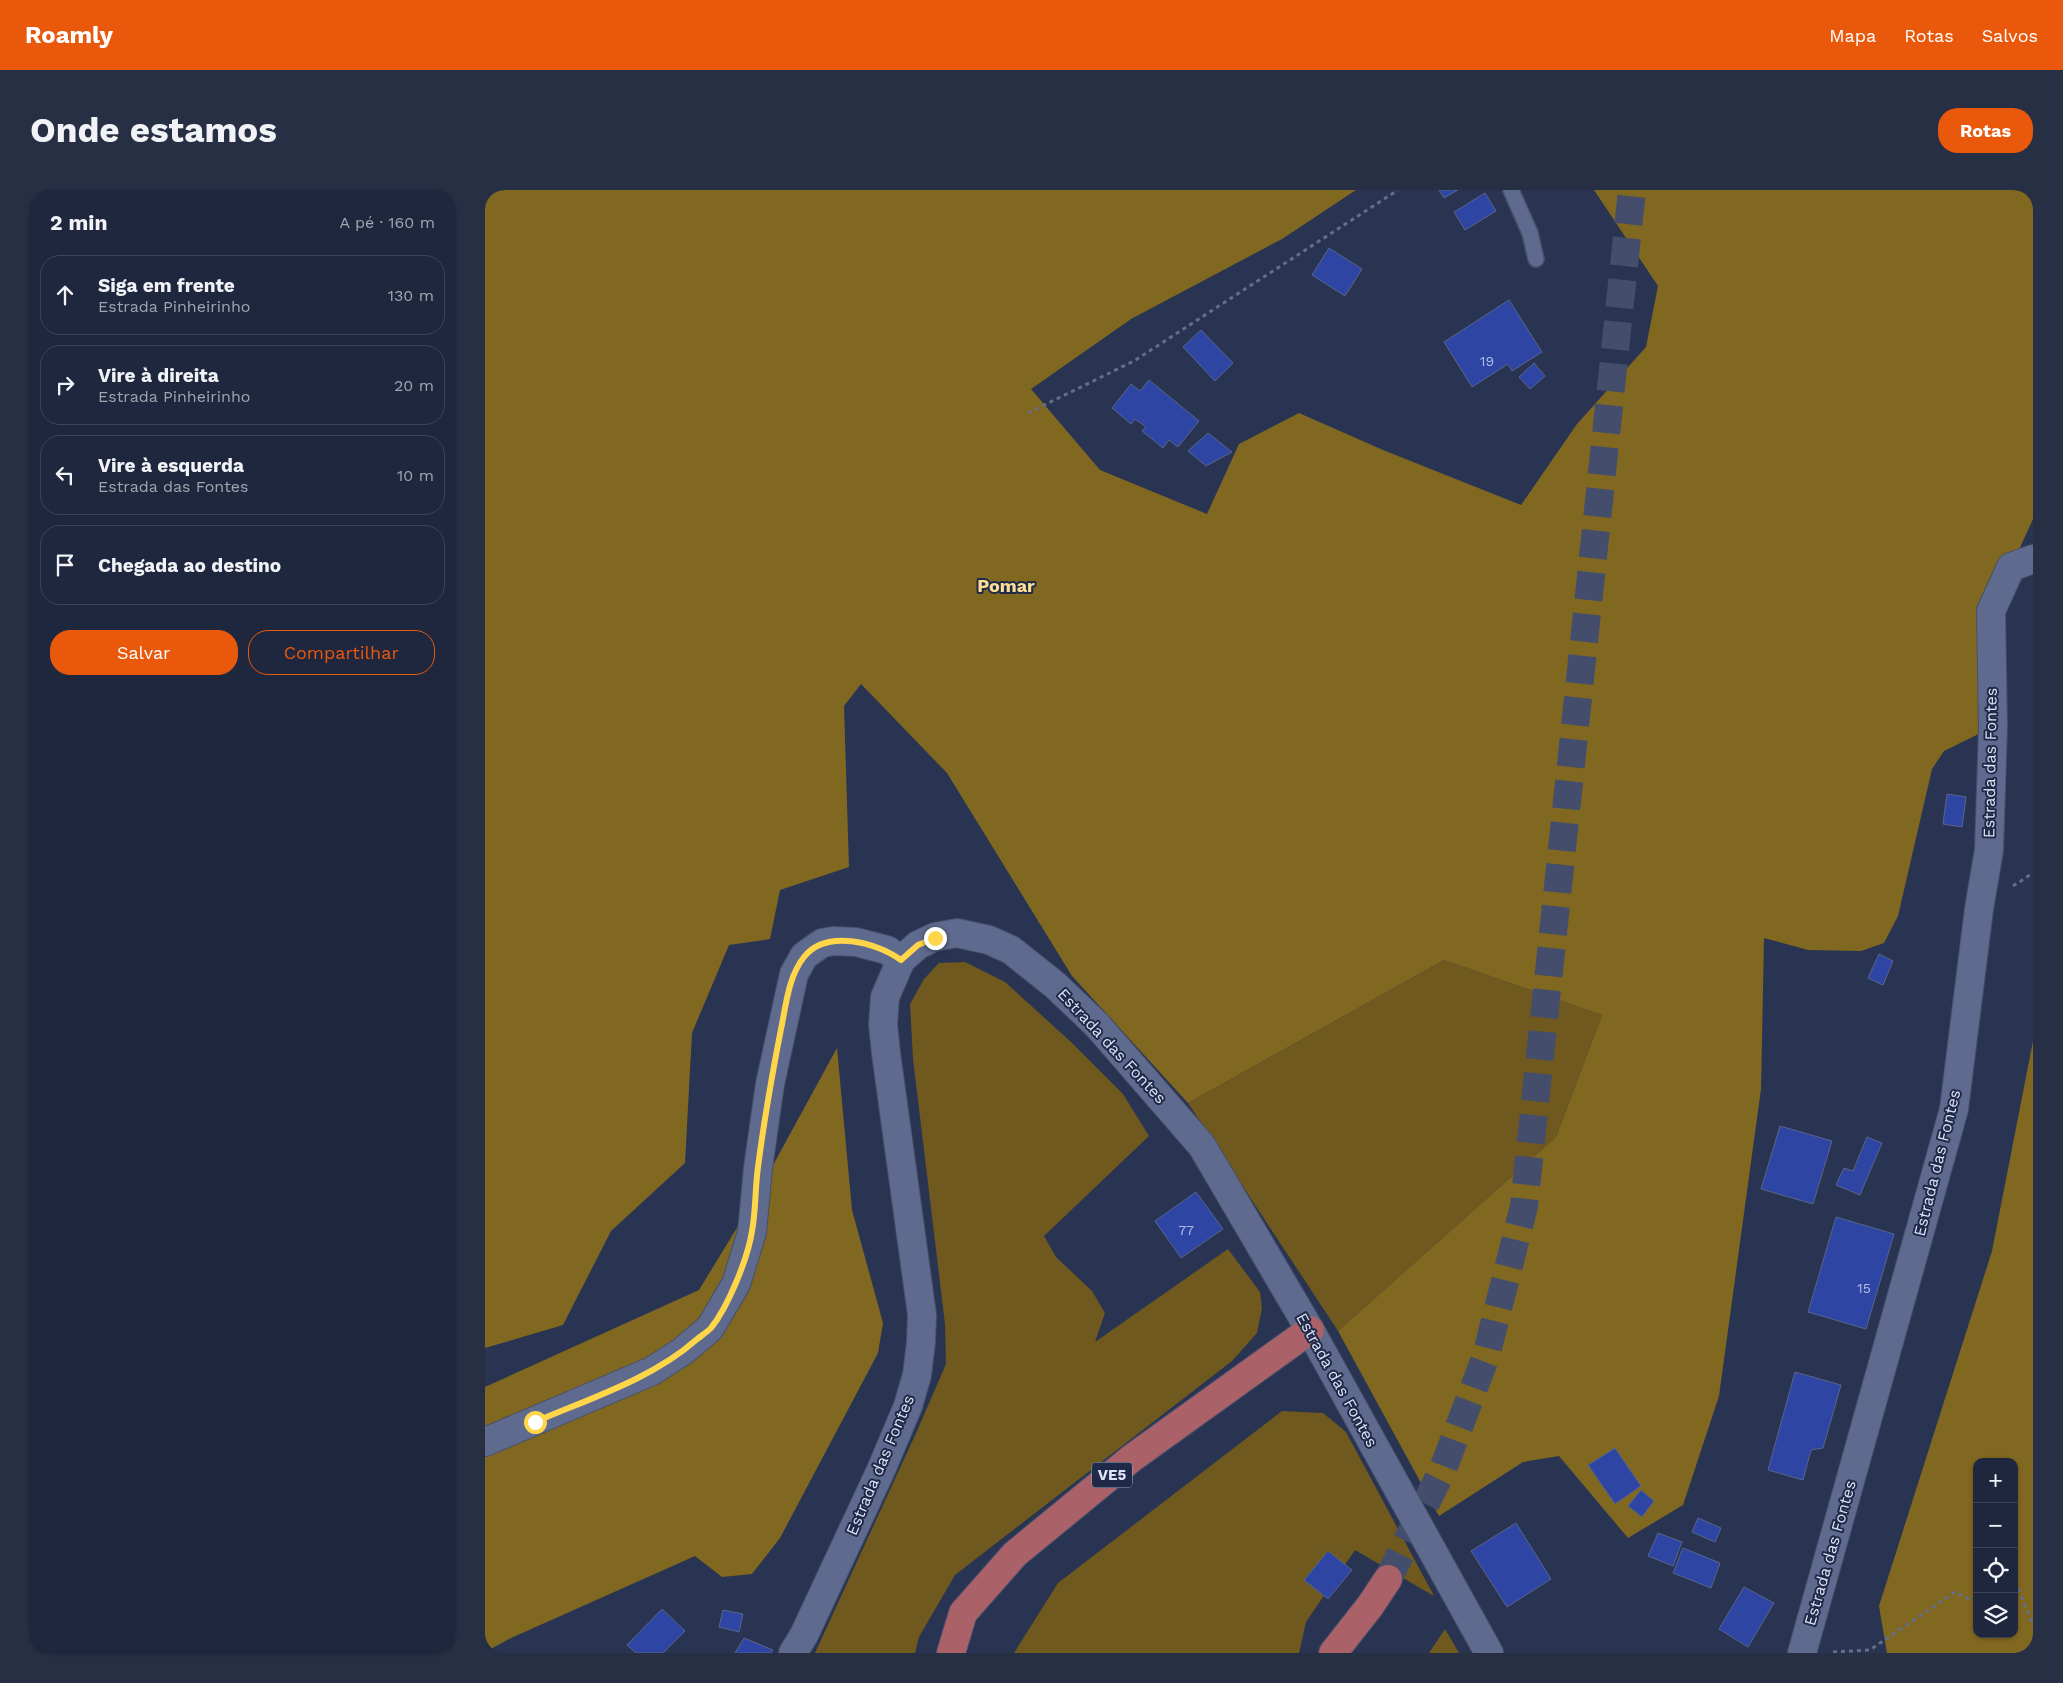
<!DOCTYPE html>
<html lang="pt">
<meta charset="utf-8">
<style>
:root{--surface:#1f273e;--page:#272f45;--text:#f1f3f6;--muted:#a1a5b0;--line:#3c4458;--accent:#ea580c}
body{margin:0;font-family:"Work Sans",sans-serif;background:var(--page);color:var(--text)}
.controls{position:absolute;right:15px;bottom:15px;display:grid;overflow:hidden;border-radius:10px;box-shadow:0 1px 4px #0004}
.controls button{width:45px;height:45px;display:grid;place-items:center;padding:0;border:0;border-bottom:1px solid var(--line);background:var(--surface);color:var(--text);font:25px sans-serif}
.stop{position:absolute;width:15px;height:15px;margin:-11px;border:4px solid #ffd54a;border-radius:50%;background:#fff}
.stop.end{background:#ffd54a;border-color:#fff;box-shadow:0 1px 5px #0008}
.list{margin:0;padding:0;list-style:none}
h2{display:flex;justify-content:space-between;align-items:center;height:65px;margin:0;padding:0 20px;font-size:21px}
h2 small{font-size:16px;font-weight:400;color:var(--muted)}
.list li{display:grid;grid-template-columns:32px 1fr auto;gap:15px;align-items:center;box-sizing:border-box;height:80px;margin:0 10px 10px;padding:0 10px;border:1px solid var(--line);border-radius:20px}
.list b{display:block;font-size:19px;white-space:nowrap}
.list p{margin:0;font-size:16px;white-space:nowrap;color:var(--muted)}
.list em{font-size:16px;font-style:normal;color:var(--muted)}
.actions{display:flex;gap:10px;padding:15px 20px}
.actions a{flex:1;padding:11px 0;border:1px solid var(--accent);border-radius:20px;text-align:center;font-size:18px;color:var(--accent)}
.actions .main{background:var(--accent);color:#fff}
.icon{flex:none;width:28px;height:28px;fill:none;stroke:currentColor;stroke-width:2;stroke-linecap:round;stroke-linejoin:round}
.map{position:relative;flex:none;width:1548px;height:1463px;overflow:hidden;border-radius:20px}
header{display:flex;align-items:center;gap:30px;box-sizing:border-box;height:70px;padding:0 25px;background:var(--accent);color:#fff}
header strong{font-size:24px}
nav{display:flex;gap:28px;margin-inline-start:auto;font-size:18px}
.intro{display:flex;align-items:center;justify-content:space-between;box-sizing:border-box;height:120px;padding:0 30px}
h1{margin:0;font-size:35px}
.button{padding:12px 22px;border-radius:20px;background:var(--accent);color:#fff;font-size:18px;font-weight:700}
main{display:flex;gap:30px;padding:0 30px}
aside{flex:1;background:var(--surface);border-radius:20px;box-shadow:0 1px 4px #0004}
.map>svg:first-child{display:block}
.green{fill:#6f591e}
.forest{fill:#816821;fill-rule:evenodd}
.building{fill:#2f45a4;stroke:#596588}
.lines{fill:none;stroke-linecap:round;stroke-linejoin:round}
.primary-tunnel{stroke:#444e6c;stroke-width:28;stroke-dasharray:28 14;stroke-linecap:butt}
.lane-casing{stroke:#474f6a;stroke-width:18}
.street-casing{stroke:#474f6a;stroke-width:30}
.secondary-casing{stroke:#474f6a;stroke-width:30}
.primary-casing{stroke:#474f6a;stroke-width:30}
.path{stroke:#646e89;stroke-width:3;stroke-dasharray:4 4;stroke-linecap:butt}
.lane{stroke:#5e6b8e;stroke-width:15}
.street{stroke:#5e6b8e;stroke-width:28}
.secondary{stroke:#5e6b8e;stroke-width:28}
.primary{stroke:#aa6167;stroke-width:28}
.route{stroke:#ffd54a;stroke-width:6}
.labels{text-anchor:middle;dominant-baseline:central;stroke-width:4;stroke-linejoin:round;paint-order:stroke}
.number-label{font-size:14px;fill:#b1bce3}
.shield{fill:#1f2948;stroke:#a3abc3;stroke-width:1}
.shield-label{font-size:15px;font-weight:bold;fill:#dce3f8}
.street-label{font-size:16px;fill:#dce3f8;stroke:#1f2948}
.neighbourhood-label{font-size:18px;font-weight:bold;fill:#fddf94;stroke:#1f2948}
</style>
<header>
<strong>Roamly</strong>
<nav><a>Mapa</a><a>Rotas</a><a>Salvos</a></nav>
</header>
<div class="intro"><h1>Onde estamos</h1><a class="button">Rotas</a></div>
<main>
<aside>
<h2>2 min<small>A pé · 160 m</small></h2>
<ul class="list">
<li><svg class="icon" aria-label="ahead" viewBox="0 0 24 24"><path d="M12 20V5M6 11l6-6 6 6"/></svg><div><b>Siga em frente</b><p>Estrada Pinheirinho</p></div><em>130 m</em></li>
<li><svg class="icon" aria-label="right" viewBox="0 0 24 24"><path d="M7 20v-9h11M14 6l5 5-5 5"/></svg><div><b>Vire à direita</b><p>Estrada Pinheirinho</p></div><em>20 m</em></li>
<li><svg class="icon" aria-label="left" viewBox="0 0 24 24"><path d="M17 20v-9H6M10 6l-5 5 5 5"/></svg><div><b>Vire à esquerda</b><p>Estrada das Fontes</p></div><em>10 m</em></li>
<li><svg class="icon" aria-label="arrive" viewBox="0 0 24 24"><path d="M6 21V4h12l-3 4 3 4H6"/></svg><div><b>Chegada ao destino</b></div></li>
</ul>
<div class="actions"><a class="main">Salvar</a><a>Compartilhar</a></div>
</aside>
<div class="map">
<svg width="1548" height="1463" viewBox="0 0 1548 1463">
<rect width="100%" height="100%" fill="#293453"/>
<g class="green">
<polygon points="959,770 1117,825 1071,947 853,1141 703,913"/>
<polygon points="480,772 520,792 586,852 638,904 664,946 559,1046 571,1067 607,1101 620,1123 610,1152 743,1059 775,1102 777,1118 772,1143 747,1171 470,1385 434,1447 430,1463 330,1463 432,1241 461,1174 460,1134 428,869 425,814 439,789 454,773"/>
<polygon points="797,1221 838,1223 861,1242 949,1406 870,1360 821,1432 814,1463 529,1463 573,1393"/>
<polygon points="960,1439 974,1463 944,1463"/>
</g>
<g class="forest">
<polygon points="0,0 871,0 797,49 646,129 546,199 615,280 722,324 754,254 814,223 898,260 1036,315 1092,234 1161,157 1173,96 1109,0 1548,0 1548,329 1506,421 1508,537 1459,561 1447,579 1413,726 1399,753 1376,761 1323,760 1279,748 1276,899 1234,1206 1198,1315 1143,1348 1074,1266 1038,1272 954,1326 853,1141 1071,947 1117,825 959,770 703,913 587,786 462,583 376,494 359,516 364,677 295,700 285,749 244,755 207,843 200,973 126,1041 78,1135 0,1158"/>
<path d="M1548,851V1463H1402L1394,1416L1507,1061ZM1492,1272H1529V1444H1492Z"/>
<polygon points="352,858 367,1020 398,1133 393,1163 295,1348 267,1384 237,1387 210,1366 26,1448 0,1462 0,1197 214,1100 269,1010"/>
</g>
<g class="building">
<polygon points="954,0 973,0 959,8"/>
<polygon points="1000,3 1011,21 980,40 969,22"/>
<polygon points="844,58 877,79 860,106 827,85"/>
<polygon points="1024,110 1057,162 1027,181 1023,174 987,197 959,152"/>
<polygon points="716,140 748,173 730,191 698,157"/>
<polygon points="1049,173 1060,186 1045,199 1034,187"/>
<polygon points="664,190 714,231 693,257 684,250 678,258 657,241 661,237 650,229 646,234 627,218 646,194 655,201"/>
<polygon points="723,243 747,262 721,276 703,261"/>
<polygon points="1462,604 1481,607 1477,637 1458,634"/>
<polygon points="1394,764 1408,771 1398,795 1383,788"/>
<polygon points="1295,936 1347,951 1328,1014 1276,999"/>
<polygon points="1382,947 1397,953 1375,1005 1351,995 1359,978 1368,981"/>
<polygon points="711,1002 738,1039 696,1068 670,1031"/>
<polygon points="1351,1027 1409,1044 1381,1139 1323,1122"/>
<polygon points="1310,1182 1356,1195 1338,1258 1326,1260 1318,1290 1283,1280"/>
<polygon points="1130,1258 1156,1296 1130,1314 1103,1275"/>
<polygon points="1156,1300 1169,1311 1157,1327 1143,1316"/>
<polygon points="1213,1328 1236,1338 1230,1352 1207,1342"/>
<polygon points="1031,1333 1066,1389 1022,1417 986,1361"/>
<polygon points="1173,1343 1197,1352 1188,1376 1163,1366"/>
<polygon points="1198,1358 1235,1373 1226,1398 1188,1383"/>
<polygon points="843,1361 867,1380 843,1409 819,1390"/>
<polygon points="1259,1397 1289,1413 1263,1457 1234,1439"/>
<polygon points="177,1419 200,1441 178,1463 151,1463 142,1455"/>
<polygon points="238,1420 258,1424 254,1442 234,1437"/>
<polygon points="259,1448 288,1460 286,1463 250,1463"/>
</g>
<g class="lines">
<polyline class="primary-tunnel" points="903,1389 958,1279 1001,1166 1039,1016 1147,0"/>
<g class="lane-casing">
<polyline id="lane" points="1026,0 1045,43 1051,69"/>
</g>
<g class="street-casing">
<polyline id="street" points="0,1252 167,1181 198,1161 225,1138 251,1094 267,1042 273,978 285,894 309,784 319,766 337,753 348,751 371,752 402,760 416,770"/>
</g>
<g class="secondary-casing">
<g id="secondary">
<polyline points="308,1463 319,1445 396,1280 423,1216 432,1185 436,1152 437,1125 401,863 398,834 400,807 416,770 433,755 450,747 472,743 504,750 526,760 570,795 612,835 717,956 825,1140 1004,1463"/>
<polyline points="1317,1463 1469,919 1494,719 1504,660 1508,537 1506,421 1526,377 1548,369"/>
</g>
</g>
<g class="primary-casing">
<g id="primary">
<polyline points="466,1463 478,1423 530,1364 647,1268 825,1140"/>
<polyline points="848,1463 885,1416 903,1389"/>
</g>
</g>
<g class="path">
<polyline points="543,223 649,171 913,0"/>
<polyline points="1528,696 1548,683"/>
<polyline points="1529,1398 1532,1395 1548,1436"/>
<polyline points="1348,1462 1385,1460 1470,1402 1492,1413"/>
</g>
<use href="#lane" class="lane"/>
<use href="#street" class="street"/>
<use href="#secondary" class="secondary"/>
<use href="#primary" class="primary"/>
</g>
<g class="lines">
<path class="route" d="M50,1232C103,1209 167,1189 211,1150C216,1146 222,1142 226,1138C243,1117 263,1068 267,1041C271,1020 270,998 273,977C279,931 287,885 296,839C301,816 303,787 319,767C341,739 391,752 416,770L433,755L450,748"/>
</g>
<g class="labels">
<g class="number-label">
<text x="1002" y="171">19</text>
<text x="701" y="1040">77</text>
<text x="1379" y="1098">15</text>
</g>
<rect class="shield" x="607" y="1272.5" width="40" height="25" rx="4"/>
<g class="shield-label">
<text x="627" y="1285">VE5</text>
</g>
<g class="street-label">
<text transform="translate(1505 573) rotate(-89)">Estrada das Fontes</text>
<text transform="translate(627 856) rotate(47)">Estrada das Fontes</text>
<text transform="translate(1452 973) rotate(-76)">Estrada das Fontes</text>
<text transform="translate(852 1190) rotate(61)">Estrada das Fontes</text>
<text transform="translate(395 1275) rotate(-67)">Estrada das Fontes</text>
<text transform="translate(1345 1363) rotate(-74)">Estrada das Fontes</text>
</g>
<g class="neighbourhood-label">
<text x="521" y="395">Pomar</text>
</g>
</g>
</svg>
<div class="controls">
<button>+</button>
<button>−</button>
<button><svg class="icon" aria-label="locate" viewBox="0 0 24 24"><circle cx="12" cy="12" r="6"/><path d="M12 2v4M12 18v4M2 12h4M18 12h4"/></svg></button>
<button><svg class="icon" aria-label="layers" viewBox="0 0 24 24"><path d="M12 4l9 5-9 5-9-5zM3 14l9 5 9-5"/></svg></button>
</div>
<div class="stop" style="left:50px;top:1232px"></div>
<div class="stop end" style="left:450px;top:748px"></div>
</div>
</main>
